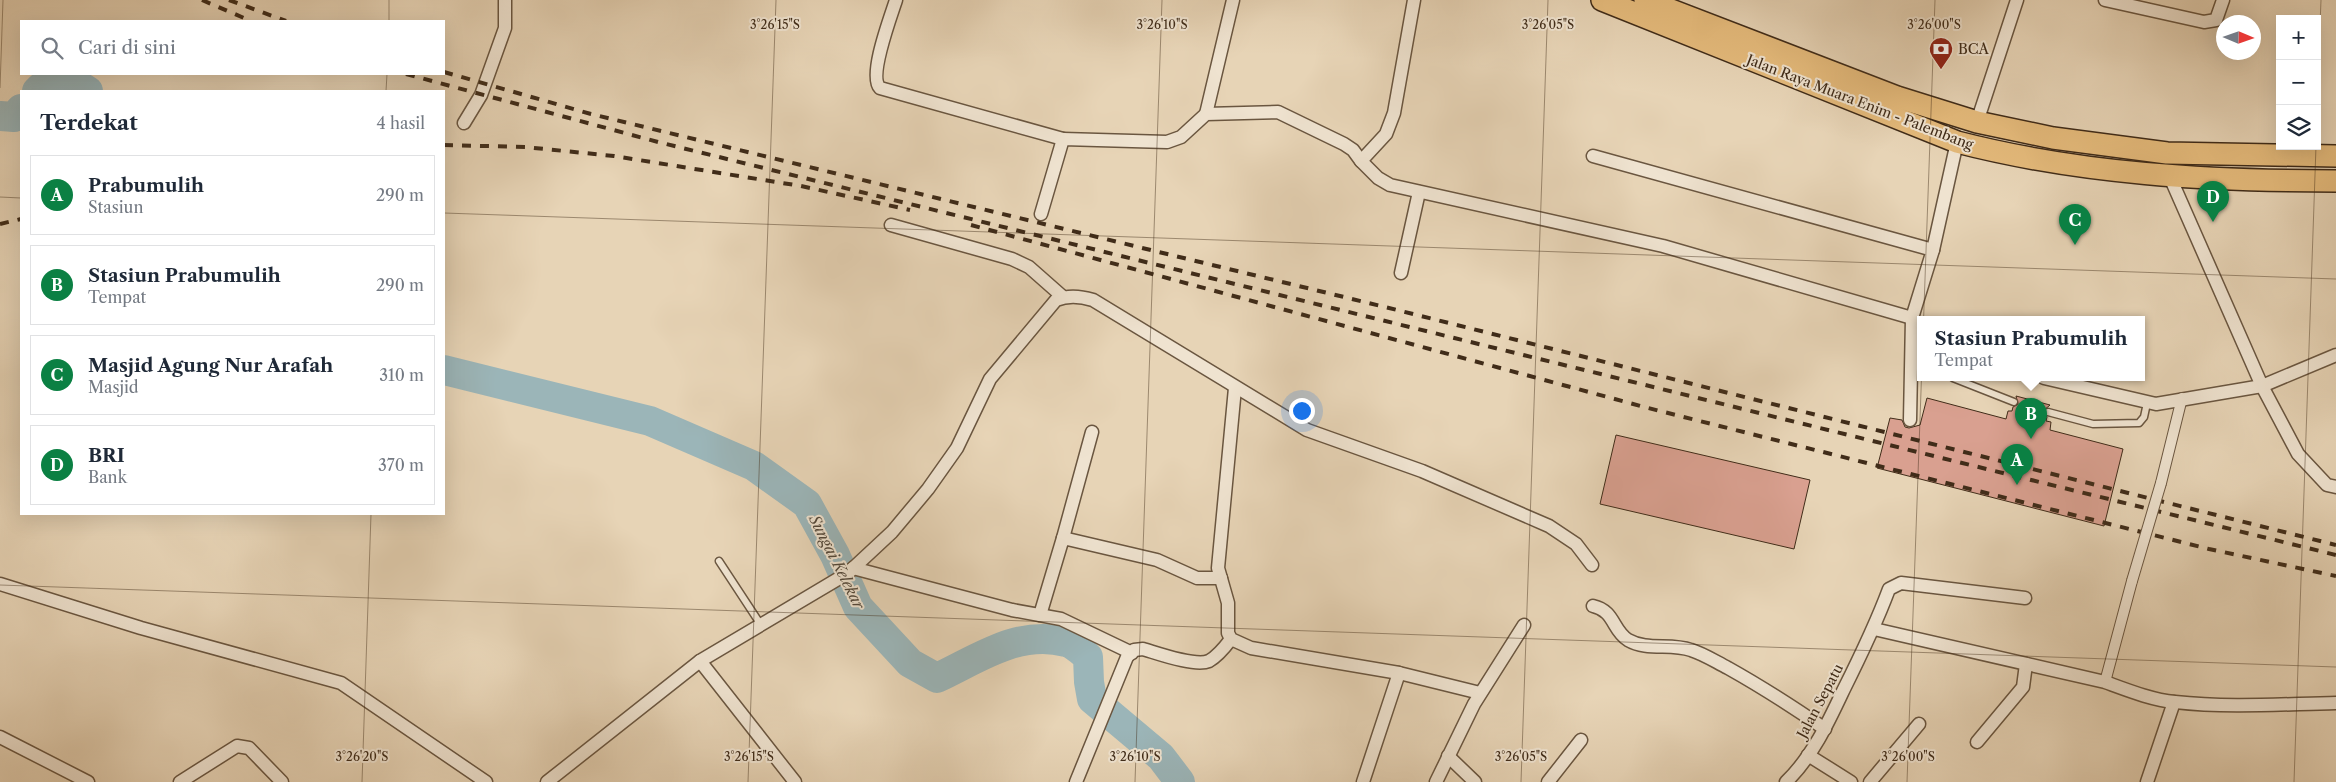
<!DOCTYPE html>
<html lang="id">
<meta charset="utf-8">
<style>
:root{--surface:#fff;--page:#f2f2f3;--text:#1f2937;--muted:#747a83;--line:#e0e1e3;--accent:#0b8043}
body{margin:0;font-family:"Libre Caslon Text",serif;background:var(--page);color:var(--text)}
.controls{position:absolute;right:15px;top:15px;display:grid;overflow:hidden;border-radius:0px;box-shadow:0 5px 20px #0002}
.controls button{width:45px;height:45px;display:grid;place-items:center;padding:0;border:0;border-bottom:1px solid var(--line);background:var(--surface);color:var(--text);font:25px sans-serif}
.compass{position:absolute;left:2216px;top:15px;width:45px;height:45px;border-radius:50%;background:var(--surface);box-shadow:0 5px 20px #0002;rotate:92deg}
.you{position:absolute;left:1301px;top:410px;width:18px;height:18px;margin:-12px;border:4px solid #fff;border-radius:50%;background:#1a73e8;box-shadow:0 0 0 8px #1a73e833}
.badge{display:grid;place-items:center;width:32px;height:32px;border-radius:50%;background:var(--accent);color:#fff;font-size:16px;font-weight:700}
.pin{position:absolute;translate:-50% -41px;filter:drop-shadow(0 1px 2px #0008)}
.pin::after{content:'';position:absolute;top:26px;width:18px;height:15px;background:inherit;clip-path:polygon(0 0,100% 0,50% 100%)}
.popup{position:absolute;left:1917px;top:316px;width:228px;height:65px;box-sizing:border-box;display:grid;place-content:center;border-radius:0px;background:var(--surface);filter:drop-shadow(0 1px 4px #0005);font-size:16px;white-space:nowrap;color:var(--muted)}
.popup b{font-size:19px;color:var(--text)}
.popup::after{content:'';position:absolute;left:50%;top:100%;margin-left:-10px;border:10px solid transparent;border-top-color:var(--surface)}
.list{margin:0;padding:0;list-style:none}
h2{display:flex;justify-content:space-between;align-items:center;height:65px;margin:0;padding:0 20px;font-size:21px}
h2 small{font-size:16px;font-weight:400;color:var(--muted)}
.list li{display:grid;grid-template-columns:32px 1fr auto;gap:15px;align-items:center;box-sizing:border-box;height:80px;margin:0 10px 10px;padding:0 10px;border:1px solid var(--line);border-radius:0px}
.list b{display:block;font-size:19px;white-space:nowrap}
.list p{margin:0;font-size:16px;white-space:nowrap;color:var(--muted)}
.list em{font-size:16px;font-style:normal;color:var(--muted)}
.icon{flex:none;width:28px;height:28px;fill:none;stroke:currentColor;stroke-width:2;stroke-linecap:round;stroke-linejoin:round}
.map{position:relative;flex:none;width:2336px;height:782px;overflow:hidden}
.search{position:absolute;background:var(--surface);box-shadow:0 5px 20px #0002;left:20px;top:20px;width:425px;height:55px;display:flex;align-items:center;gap:12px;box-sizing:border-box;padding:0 18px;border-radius:0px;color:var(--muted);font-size:19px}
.panel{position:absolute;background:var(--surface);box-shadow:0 5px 20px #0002;left:20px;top:90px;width:425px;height:425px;border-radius:0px}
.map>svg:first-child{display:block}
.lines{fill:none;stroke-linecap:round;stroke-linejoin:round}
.river{stroke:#9bb5b8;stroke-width:30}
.building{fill:#d9a090;stroke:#402c19}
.service-casing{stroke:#6a5640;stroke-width:9}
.pedestrian-casing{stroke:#6a5640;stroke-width:12}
.minor-casing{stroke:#6a5640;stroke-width:15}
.primary-casing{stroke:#402c19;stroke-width:24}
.service{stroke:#efe3d0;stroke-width:6}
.pedestrian{stroke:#efe3d0;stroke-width:10}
.minor{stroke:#efe3d0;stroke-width:12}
.primary{stroke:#e4ba7b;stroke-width:21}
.rail{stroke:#402c19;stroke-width:4;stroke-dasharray:9 9;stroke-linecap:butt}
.pedestrian-bridge-casing{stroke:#6a5640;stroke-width:12;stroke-linecap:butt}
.pedestrian-bridge{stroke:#efe3d0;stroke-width:10}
.ticks{fill:none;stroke:#402c19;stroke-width:1;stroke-opacity:0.45}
.labels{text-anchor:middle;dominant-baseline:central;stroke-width:4;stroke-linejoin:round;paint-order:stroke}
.poi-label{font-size:14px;fill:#402c19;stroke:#efe3d0;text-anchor:start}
.street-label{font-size:14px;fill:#402c19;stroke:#efe3d0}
.water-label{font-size:15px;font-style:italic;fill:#524739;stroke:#efe3d0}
.ticks-label{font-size:12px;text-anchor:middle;fill:#402c19;stroke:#efe3d0;stroke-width:4;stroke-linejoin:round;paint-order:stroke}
</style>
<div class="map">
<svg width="2336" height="782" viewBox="0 0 2336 782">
<rect width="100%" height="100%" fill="#e7d4b6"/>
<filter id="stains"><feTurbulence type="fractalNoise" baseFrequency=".004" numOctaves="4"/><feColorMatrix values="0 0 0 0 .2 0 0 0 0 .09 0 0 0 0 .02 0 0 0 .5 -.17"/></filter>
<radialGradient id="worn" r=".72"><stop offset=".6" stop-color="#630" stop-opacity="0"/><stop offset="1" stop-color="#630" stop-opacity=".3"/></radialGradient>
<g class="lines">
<g class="river">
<polyline points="37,91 41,87 68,78 88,91"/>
<polyline points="0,116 14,117 21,109"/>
<path d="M444,370L650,421L754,466L807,504L835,555L858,607L910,663L937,678C978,659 1019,629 1066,642C1074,644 1082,652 1088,657L1089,682L1092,699L1161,757L1180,782"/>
</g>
</g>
<g class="building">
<polygon points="2016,396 2050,405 2043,411 2047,417 2046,421 2051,422 2050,430 2123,449 2104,526 1877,468 1890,418 1902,420 1905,427 1909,428 1920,425 1927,398 2006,419 2008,411 2012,411 2013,407 2018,404"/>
<polygon points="1616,435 1810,480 1794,549 1600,504"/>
</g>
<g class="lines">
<g class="service-casing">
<g id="service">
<polyline points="1953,378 2014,402"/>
<polyline points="2048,412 2093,424 2139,423 2144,417 2147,403"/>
<polyline points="719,561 761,625"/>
</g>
</g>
<g class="pedestrian-casing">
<g id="pedestrian">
<polyline points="2161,483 2182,398"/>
<polyline points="2105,682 2132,581"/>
</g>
</g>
<g class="minor-casing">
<g id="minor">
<path d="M896,0C891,16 868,76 880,88L1063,139"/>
<polyline points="1414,0 1394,113 1386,134 1361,161 1378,178 1390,185 1663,246 1912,318"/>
<polyline points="2105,0 2204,22 2216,20 2223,0"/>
<polyline points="1206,114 1233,0"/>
<polyline points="1977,122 2017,0"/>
<polyline points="464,123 481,95 505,28 505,0"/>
<polyline points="1593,156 1933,250"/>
<polyline points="2170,177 2262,386 2298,454 2327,485 2336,487"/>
<polyline points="1041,214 1063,139 1167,142 1181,137 1206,114 1278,112 1344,144 1353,150 1361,161"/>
<polyline points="891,225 1012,259 1029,267 1063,297"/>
<polyline points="1401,273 1419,192"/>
<polyline points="2044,378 2156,404 2262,386 2336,355"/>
<polyline points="1235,388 1218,568 1228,603 1228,633 1231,639 1251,648 1399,673 1480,693"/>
<polyline points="1910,420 1912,318 1933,250 1957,142"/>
<polyline points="1063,538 1092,432"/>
<polyline points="853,568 1012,610 1061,619 1132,653"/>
<polyline points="0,584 141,628 341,683 486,782"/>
<path d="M1593,606C1615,611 1612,630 1628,640C1647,651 1670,643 1691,650C1704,654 1716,662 1728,668C1762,687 1793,707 1825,729"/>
<polyline points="1040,615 1063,538 1157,560 1197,578 1221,578"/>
<path d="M1874,629L2105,682C2127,690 2152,700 2175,702C2228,708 2283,704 2336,703"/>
<polyline points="700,661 795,782"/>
<polyline points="0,737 88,782"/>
<polyline points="1977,742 2023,687 2026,664"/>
<polyline points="1808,755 1851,782"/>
<polyline points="1448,756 1475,782"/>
<polyline points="180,782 237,746 249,748 282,782"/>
<path d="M547,782L700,661L848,573L892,532L928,489L957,448L990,379L1056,300C1068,295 1080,296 1093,300L1307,430L1422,471L1549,526L1576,544L1592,565"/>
<path d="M1076,782L1127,657L1134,650L1143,649C1157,653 1195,667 1209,661C1218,656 1225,647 1231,639"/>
<polyline points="1363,782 1399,673"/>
<polyline points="1436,782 1474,704 1524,625"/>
<polyline points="1548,782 1581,740"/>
<path d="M1786,782C1812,757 1828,723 1843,691C1860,657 1876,624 1889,589L1901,583L2025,598"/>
<polyline points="1870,782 1919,724"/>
<polyline points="2147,782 2174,702"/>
</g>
</g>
<g class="primary-casing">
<g id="primary">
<path d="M1602,0L1957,142C2081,174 2209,181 2336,181"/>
<polyline points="1645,0 1897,97 1977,122 2053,138 2167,153 2336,156"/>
</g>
</g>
<use href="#service" class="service"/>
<use href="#pedestrian" class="pedestrian"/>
<use href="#minor" class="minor"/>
<use href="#primary" class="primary"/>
<g class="rail">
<polyline points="202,0 251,21"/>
<polyline points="229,0 286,21"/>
<polyline points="444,72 591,114 1381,306 2336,545"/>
<polyline points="406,74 658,142 2336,555"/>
<polyline points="444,145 525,147 614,156 801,186 910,210"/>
<polyline points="0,224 21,219"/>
<polyline points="971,225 1648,408 2209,549 2336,576"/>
</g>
<g class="pedestrian-bridge-casing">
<polyline id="pedestrian-bridge" points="2132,581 2161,483"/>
</g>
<use href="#pedestrian-bridge" class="pedestrian-bridge"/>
</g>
<path class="ticks" d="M389,21V0M0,88L3,0M386,91L387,74M2317,102L2321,0M0,197L21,198M444,213L2336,279M0,585L2336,667M362,782L371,514M748,782L776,0M1135,782L1162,0M1521,782L1548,0M1907,782L1935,0M2294,782L2316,146"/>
<defs>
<g id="bank-pin" transform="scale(1.25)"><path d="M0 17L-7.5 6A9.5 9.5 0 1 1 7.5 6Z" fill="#8f2418" stroke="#efe3d0"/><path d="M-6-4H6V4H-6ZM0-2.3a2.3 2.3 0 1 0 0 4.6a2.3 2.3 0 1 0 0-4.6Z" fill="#fff"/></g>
</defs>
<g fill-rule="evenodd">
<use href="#bank-pin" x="1941" y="49"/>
</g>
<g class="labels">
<g class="poi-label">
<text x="1958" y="49">BCA</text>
</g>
<g class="street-label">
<text transform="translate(1860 102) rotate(21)">Jalan Raya Muara Enim - Palembang</text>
<text transform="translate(1820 701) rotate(-62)">Jalan Sepatu</text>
</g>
<g class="water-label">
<text transform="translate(837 562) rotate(63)">Sungai Kelekar</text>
</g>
</g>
<g class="ticks-label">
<text x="775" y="29">3°26'15"S</text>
<text x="1162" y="29">3°26'10"S</text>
<text x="1548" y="29">3°26'05"S</text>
<text x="1934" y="29">3°26'00"S</text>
<text x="362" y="761">3°26'20"S</text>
<text x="749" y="761">3°26'15"S</text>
<text x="1135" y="761">3°26'10"S</text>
<text x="1521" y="761">3°26'05"S</text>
<text x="1908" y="761">3°26'00"S</text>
</g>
<rect width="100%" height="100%" filter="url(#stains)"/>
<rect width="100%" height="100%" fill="url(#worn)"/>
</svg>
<div class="controls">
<button>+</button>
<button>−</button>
<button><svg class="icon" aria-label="layers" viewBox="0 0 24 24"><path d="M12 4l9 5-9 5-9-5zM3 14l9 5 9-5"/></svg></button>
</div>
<svg class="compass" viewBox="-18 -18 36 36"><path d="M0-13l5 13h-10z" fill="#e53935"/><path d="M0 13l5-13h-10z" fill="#747a83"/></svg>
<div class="you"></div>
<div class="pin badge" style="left:2017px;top:485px">A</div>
<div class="pin badge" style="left:2031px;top:439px">B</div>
<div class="popup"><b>Stasiun Prabumulih</b>Tempat</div>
<div class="pin badge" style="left:2075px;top:245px">C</div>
<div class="pin badge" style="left:2213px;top:222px">D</div>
<div class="search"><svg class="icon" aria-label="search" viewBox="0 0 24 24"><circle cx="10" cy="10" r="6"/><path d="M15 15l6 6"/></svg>Cari di sini</div>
<section class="panel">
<h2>Terdekat<small>4 hasil</small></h2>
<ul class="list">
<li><span class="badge">A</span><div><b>Prabumulih</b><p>Stasiun</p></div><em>290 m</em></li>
<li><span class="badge">B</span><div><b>Stasiun Prabumulih</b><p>Tempat</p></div><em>290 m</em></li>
<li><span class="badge">C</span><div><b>Masjid Agung Nur Arafah</b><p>Masjid</p></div><em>310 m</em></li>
<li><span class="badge">D</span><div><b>BRI</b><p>Bank</p></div><em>370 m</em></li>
</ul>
</section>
</div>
